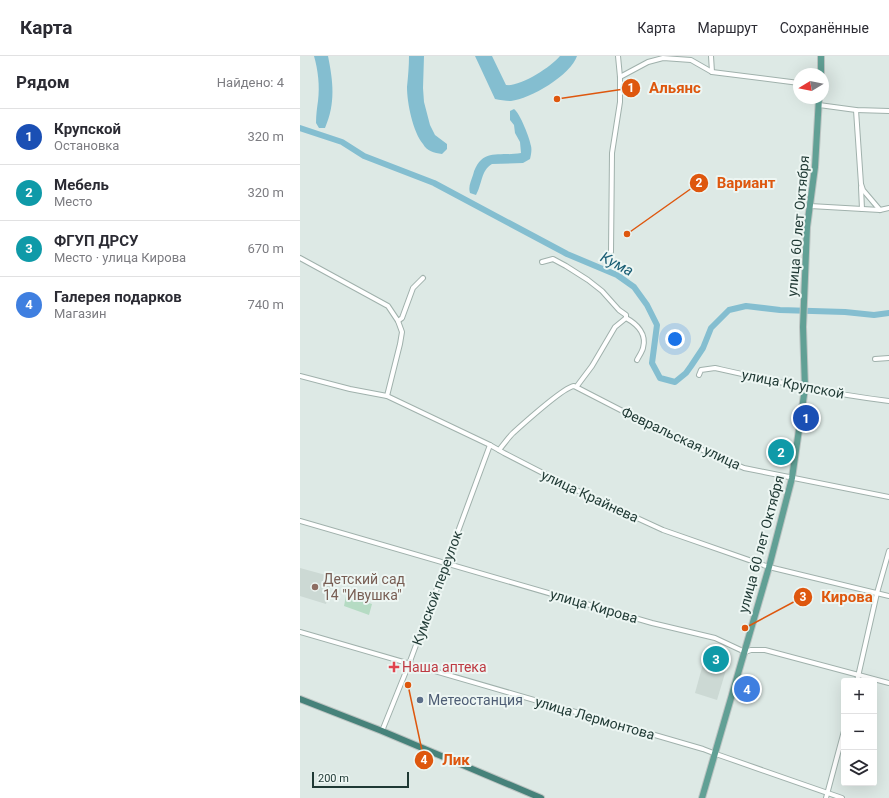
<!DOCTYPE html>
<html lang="ru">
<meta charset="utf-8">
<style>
:root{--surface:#fff;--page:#f2f2f3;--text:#2b2b33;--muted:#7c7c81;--line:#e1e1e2;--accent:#2563eb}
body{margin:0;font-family:Roboto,sans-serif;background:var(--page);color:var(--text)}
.controls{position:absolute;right:12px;bottom:12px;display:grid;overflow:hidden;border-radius:4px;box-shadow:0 4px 16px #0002}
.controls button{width:36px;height:36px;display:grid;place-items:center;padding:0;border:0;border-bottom:1px solid var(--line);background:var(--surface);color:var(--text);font:20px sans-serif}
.compass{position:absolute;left:493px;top:12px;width:36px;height:36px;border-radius:50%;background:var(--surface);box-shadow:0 4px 16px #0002;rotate:260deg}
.scale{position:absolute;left:12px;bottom:10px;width:97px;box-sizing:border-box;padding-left:4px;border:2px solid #1f3934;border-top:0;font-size:11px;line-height:14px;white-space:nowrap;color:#1f3934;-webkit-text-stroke:3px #edf6f3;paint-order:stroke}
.you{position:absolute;left:375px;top:283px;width:14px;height:14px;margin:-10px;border:3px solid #fff;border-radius:50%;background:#1a73e8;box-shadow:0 0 0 6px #1a73e833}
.badge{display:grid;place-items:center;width:26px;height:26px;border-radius:50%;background:var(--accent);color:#fff;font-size:13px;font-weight:700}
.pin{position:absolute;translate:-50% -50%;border:2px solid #fff;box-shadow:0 1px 4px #0006}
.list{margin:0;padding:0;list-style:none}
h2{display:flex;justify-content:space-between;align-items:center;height:52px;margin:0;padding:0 16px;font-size:17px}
h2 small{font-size:13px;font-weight:400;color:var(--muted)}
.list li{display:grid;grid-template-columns:26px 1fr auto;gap:12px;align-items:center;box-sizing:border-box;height:56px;padding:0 16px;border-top:1px solid var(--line)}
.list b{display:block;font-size:15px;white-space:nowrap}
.list p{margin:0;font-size:13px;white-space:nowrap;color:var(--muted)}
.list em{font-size:13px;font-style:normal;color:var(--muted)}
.icon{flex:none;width:22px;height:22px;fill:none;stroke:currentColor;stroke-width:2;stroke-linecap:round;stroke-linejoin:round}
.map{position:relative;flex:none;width:589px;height:742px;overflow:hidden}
header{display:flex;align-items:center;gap:24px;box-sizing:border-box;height:56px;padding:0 20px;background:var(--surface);border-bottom:1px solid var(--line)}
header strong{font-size:19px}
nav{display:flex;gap:22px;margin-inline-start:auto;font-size:14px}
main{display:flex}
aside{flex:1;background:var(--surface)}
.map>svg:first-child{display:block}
.built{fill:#ccd9d4}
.green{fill:#b5dbc3}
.water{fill:#84bed0}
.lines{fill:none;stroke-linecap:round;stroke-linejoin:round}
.river{stroke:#84bed0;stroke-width:6}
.minor-casing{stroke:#a0b1ac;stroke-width:6}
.primary-casing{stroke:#bcc4c2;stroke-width:8}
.trunk-casing{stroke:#bcc4c2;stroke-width:8}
.minor{stroke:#fff;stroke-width:4}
.primary{stroke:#61a095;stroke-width:6}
.trunk{stroke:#46827a;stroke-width:6}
.education-dot{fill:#8d6e63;stroke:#edf6f3;stroke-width:1.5}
.health-dot{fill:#e0444e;stroke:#edf6f3;stroke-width:1.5}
.service-dot{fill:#5c6f8a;stroke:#edf6f3;stroke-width:1.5}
.labels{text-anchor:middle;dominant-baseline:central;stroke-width:4;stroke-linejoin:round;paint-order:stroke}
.street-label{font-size:14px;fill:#1f3934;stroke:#edf6f3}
.education-label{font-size:14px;fill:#785e54;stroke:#edf6f3;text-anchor:start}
.health-label{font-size:14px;fill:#be3a42;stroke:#edf6f3;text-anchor:start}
.service-label{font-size:14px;fill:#4e5e75;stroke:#edf6f3;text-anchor:start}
.water-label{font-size:15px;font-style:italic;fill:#195d74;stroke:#edf6f3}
.leader{fill:none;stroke:#de570e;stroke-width:1.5}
.callout-dot{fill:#de570e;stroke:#edf6f3;stroke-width:1.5}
.mark-label{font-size:12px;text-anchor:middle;font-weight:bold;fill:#fff}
.callout-label{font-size:15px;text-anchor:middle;font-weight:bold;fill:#de570e;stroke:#edf6f3;stroke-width:4;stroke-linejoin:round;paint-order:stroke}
</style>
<header>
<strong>Карта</strong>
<nav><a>Карта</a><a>Маршрут</a><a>Сохранённые</a></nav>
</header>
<main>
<aside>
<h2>Рядом<small>Найдено: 4</small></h2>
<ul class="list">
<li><span class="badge" style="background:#1a4fb4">1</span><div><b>Крупской</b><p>Остановка</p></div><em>320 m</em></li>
<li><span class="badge" style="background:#0f9aa8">2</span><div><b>Мебель</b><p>Место</p></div><em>320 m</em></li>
<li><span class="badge" style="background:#0f9aa8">3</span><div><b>ФГУП ДРСУ</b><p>Место · улица Кирова</p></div><em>670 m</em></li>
<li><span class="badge" style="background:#3f7fe0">4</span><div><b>Галерея подарков</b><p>Магазин</p></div><em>740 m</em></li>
</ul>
</aside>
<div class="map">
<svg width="589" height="742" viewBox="0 0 589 742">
<rect width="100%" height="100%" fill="#dde9e5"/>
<g class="built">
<polygon points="0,512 33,521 26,548 0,540"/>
<polygon points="406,597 429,604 417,644 395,637"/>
</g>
<polygon class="green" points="46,540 72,548 69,559 44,550"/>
<g class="water">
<path d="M14,0H28C33,25 36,47 25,72H19L16,67C16,59 17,52 18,45C20,30 18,14 14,0Z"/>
<path d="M109,0H124L123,32L124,46L130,69L135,79L147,88V93L142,98C134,97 127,95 123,88C113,76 107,47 107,31C108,21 109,10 109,0Z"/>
<path d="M175,0H192L206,29C220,31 251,11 260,0H277C271,19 230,43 211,45C206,45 200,44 195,43Z"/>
<path d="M214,53C220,57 230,83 231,90C232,94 231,99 230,103L223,107L192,108C181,114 182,129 176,139L170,137C168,131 171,125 173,119C181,91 199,101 221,97L220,86L215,77L214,69L210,64V55Z"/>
</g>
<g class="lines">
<polyline class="river" points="0,72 42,86 64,100 134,127 267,198 317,219 334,231 347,249 357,269 352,307 360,322 375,326 386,317 391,310 403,292 411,272 429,254 446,250 480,254 545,256 574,259 589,257"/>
<g class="minor-casing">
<g id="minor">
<polyline points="411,0 412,16"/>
<polyline points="320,21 348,6 363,2 391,4 412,16 499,27"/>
<polyline points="519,49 556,54 589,55"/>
<polyline points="556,54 561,128 563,134 580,154"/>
<polyline points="561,131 562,153"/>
<polyline points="510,150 580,154 589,152"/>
<polyline points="311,196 312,97 320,46 320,21 318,0"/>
<polyline points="0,202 88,250 98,265 102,276 100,288 87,340"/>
<path d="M242,206L253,203L266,210L288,224L302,235L319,254L326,259V262C337,268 347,278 343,292C342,296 339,300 337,304"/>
<polyline points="98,265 102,262 113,232 123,222"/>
<polyline points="575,303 589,302"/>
<path d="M399,319L401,314L415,312C473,325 530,338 589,345"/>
<polyline points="0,320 50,333 87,340 190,389 204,397 274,433 363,474 469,511 589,540"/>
<polyline points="277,330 292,310 315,271 326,262"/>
<path d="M199,394C204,388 208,382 213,377C223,368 264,331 274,330L375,382L444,412L589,441"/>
<polyline points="0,465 352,567 415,582 445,596 451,594 465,594 589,627"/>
<polyline points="0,576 403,693 416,698 542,742"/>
<polyline points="557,625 577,537 589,495"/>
<polyline points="82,675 109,608 190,389"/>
<polyline points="526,742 544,675"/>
</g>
</g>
<g class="primary-casing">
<g id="primary">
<polyline points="521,18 521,0"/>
<polyline points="402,742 469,511 492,422 505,332 503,271 507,171 515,111 519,42"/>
</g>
</g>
<g class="trunk-casing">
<polyline id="trunk" points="0,643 82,675 241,742"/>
</g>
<use href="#minor" class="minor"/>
<use href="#primary" class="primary"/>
<use href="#trunk" class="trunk"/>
</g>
<circle class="education-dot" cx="15" cy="531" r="4"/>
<path class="health-dot" d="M92 605h4v4h4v4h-4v4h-4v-4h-4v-4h4z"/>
<circle class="service-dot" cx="120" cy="644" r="4"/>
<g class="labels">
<g class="street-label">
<text transform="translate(498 170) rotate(-85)">улица 60 лет Октября</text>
<text transform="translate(493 328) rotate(11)">улица Крупской</text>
<text transform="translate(381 382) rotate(25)">Февральская улица</text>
<text transform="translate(290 440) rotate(25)">улица Крайнева</text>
<text transform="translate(461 488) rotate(-75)">улица 60 лет Октября</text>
<text transform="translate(137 532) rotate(-70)">Кумской переулок</text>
<text transform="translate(294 550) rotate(16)">улица Кирова</text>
<text transform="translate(295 662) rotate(16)">улица Лермонтова</text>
</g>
<g class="education-label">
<text x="23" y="523">Детский сад<tspan x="23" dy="16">14 "Ивушка"</tspan></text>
</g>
<g class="health-label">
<text x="102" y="611">Наша аптека</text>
</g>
<g class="service-label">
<text x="128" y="644">Метеостанция</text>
</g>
<g class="water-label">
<text transform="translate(317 208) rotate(28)">Кума</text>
</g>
</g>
<path class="leader" d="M257 43L331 32M327 178L399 127M445 572L503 541M108 629L124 704"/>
<g class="callout-dot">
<circle cx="257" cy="43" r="4"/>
<circle cx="327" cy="178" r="4"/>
<circle cx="445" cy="572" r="4"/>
<circle cx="108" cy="629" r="4"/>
<circle cx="331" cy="32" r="10"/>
<circle cx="399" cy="127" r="10"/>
<circle cx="503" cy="541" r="10"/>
<circle cx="124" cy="704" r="10"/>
</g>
<g class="mark-label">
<text x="331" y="36">1</text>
<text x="399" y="131">2</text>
<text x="503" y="545">3</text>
<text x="124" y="708">4</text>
</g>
<g class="callout-label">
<text x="375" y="37">Альянс</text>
<text x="446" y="132">Вариант</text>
<text x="547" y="546">Кирова</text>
<text x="156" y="709">Лик</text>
</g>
</svg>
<div class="controls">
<button>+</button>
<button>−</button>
<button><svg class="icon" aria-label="layers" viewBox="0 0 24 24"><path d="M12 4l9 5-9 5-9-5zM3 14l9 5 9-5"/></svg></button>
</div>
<svg class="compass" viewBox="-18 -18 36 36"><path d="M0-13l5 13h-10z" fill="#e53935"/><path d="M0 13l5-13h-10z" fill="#7c7c81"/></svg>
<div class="scale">200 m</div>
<div class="you"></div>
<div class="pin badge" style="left:506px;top:362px;background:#1a4fb4">1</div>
<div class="pin badge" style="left:481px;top:396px;background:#0f9aa8">2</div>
<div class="pin badge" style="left:416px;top:603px;background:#0f9aa8">3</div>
<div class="pin badge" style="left:447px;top:633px;background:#3f7fe0">4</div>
</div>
</main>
